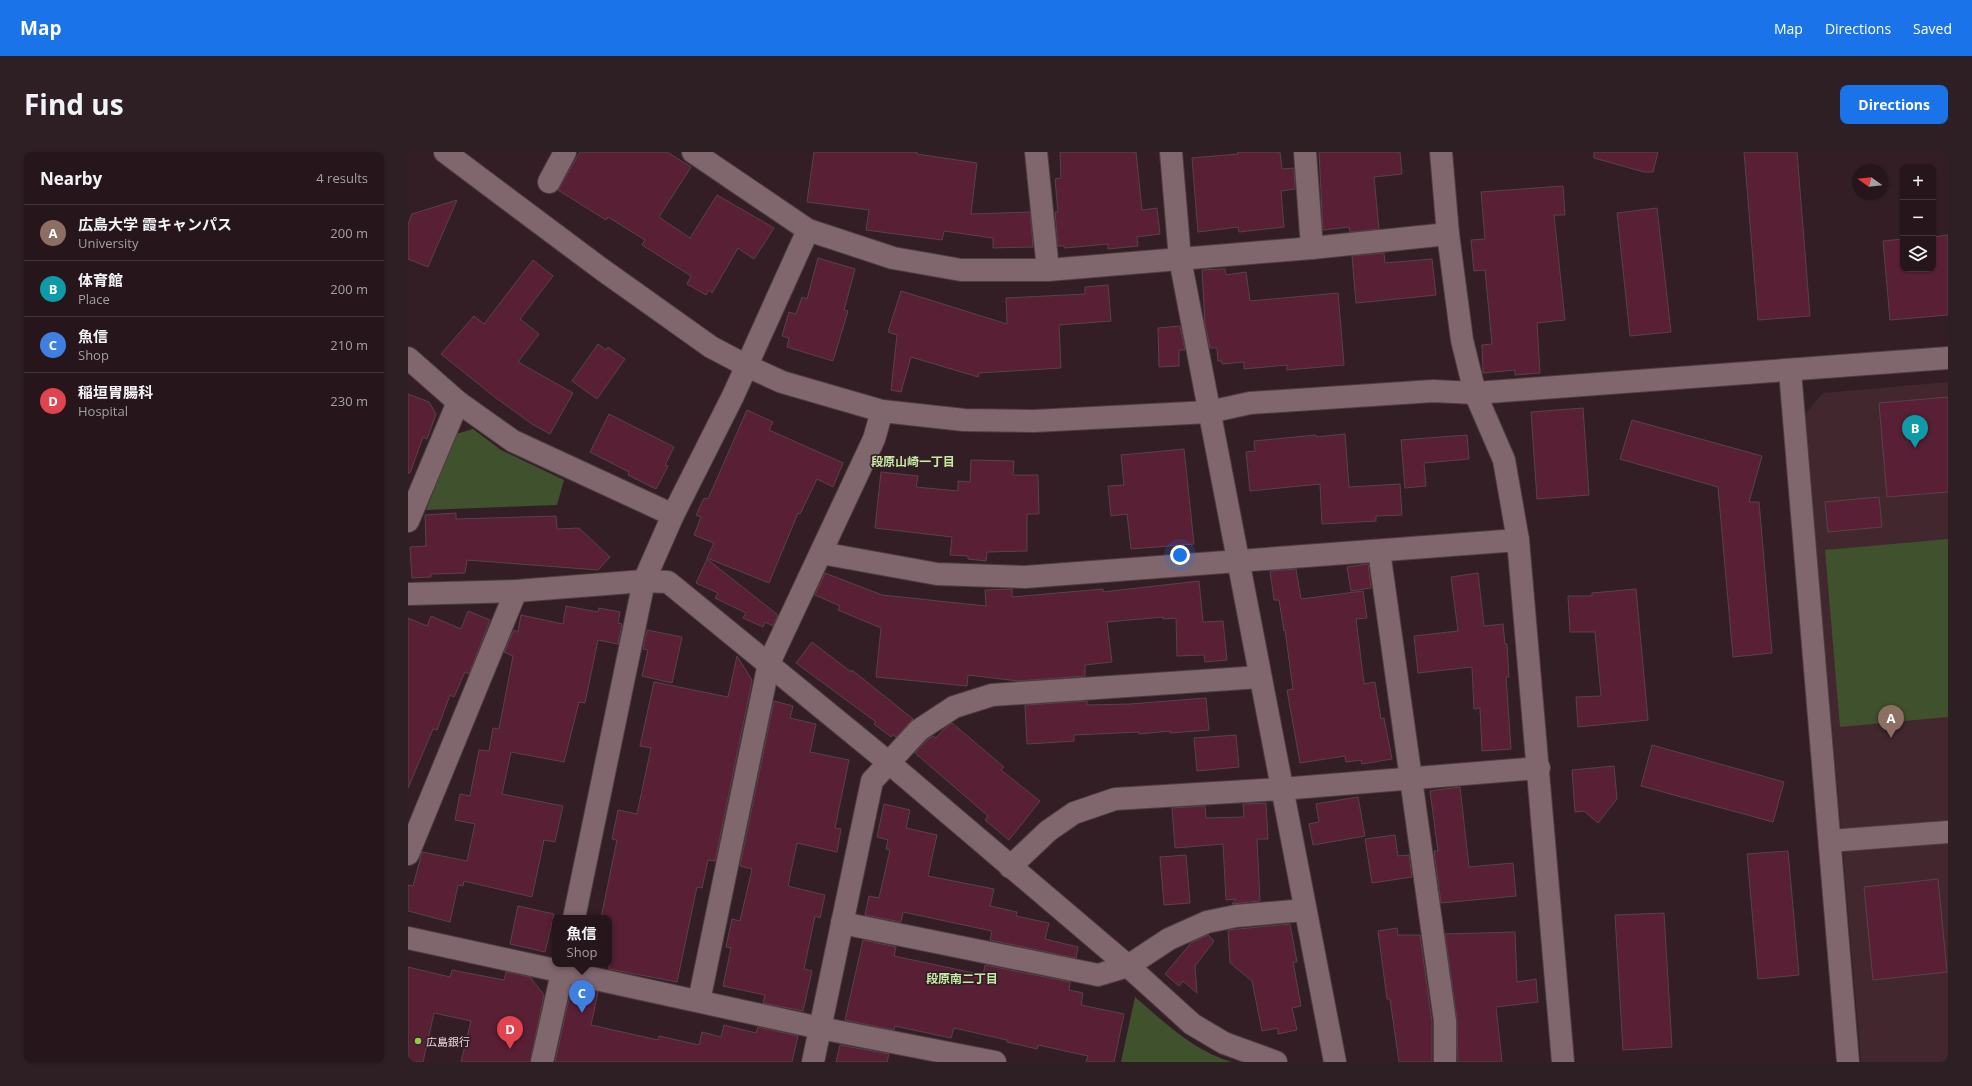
<!DOCTYPE html>
<meta charset="utf-8">
<style>
:root{--surface:#26161c;--page:#2e1f25;--text:#f1f3f6;--muted:#a49fa3;--line:#42353b;--accent:#1a73e8}
body{margin:0;font-family:"Open Sans","Noto Sans JP",sans-serif;background:var(--page);color:var(--text)}
.controls{position:absolute;right:12px;top:12px;display:grid;overflow:hidden;border-radius:8px;box-shadow:0 1px 3px #0004}
.controls button{width:36px;height:36px;display:grid;place-items:center;padding:0;border:0;border-bottom:1px solid var(--line);background:var(--surface);color:var(--text);font:20px sans-serif}
.compass{position:absolute;left:1444px;top:12px;width:36px;height:36px;border-radius:50%;background:var(--surface);box-shadow:0 1px 3px #0004;rotate:285deg}
.you{position:absolute;left:772px;top:403px;width:14px;height:14px;margin:-10px;border:3px solid #fff;border-radius:50%;background:#1a73e8;box-shadow:0 0 0 6px #1a73e833}
.badge{display:grid;place-items:center;width:26px;height:26px;border-radius:50%;background:var(--accent);color:#fff;font-size:13px;font-weight:700}
.pin{position:absolute;translate:-50% -33px;filter:drop-shadow(0 1px 2px #0008)}
.pin::after{content:'';position:absolute;top:21px;width:14px;height:12px;background:inherit;clip-path:polygon(0 0,100% 0,50% 100%)}
.popup{position:absolute;left:144px;top:763px;width:60px;height:52px;box-sizing:border-box;display:grid;place-content:center;border-radius:8px;background:var(--surface);filter:drop-shadow(0 1px 3px #0005);font-size:13px;white-space:nowrap;color:var(--muted)}
.popup b{font-size:15px;color:var(--text)}
.popup::after{content:'';position:absolute;left:50%;top:100%;margin-left:-8px;border:8px solid transparent;border-top-color:var(--surface)}
.list{margin:0;padding:0;list-style:none}
h2{display:flex;justify-content:space-between;align-items:center;height:52px;margin:0;padding:0 16px;font-size:17px}
h2 small{font-size:13px;font-weight:400;color:var(--muted)}
.list li{display:grid;grid-template-columns:26px 1fr auto;gap:12px;align-items:center;box-sizing:border-box;height:56px;padding:0 16px;border-top:1px solid var(--line)}
.list b{display:block;font-size:15px;white-space:nowrap}
.list p{margin:0;font-size:13px;white-space:nowrap;color:var(--muted)}
.list em{font-size:13px;font-style:normal;color:var(--muted)}
.icon{flex:none;width:22px;height:22px;fill:none;stroke:currentColor;stroke-width:2;stroke-linecap:round;stroke-linejoin:round}
.map{position:relative;flex:none;width:1540px;height:910px;overflow:hidden;border-radius:8px}
header{display:flex;align-items:center;gap:24px;box-sizing:border-box;height:56px;padding:0 20px;background:var(--accent);color:#fff}
header strong{font-size:19px}
nav{display:flex;gap:22px;margin-inline-start:auto;font-size:14px}
.intro{display:flex;align-items:center;justify-content:space-between;box-sizing:border-box;height:96px;padding:0 24px}
h1{margin:0;font-size:28px}
.button{padding:10px 18px;border-radius:8px;background:var(--accent);color:#fff;font-size:14px;font-weight:700}
main{display:flex;gap:24px;padding:0 24px}
aside{flex:1;background:var(--surface);border-radius:8px;box-shadow:0 1px 3px #0004}
.map>svg:first-child{display:block}
.built{fill:#42272f}
.green{fill:#3f512d}
.building{fill:#581f35;stroke:#5a4249}
.lines{fill:none;stroke-linecap:round;stroke-linejoin:round}
.minor-casing{stroke:#4f3d43;stroke-width:24}
.minor{stroke:#80666d;stroke-width:22}
.poi-dot{fill:#91cd40;stroke:#331e25;stroke-width:1.5}
.labels{text-anchor:middle;dominant-baseline:central;stroke-width:3.5;stroke-linejoin:round;paint-order:stroke}
.poi-label{font-size:11px;fill:#e4d5d9;stroke:#331e25;text-anchor:start}
.neighbourhood-label{font-size:12px;font-weight:bold;fill:#c6eaa3;stroke:#331e25}
</style>
<header>
<strong>Map</strong>
<nav><a>Map</a><a>Directions</a><a>Saved</a></nav>
</header>
<div class="intro"><h1>Find us</h1><a class="button">Directions</a></div>
<main>
<aside>
<h2>Nearby<small>4 results</small></h2>
<ul class="list">
<li><span class="badge" style="background:#8d6e63">A</span><div><b>広島大学 霞キャンパス</b><p>University</p></div><em>200 m</em></li>
<li><span class="badge" style="background:#0f9aa8">B</span><div><b>体育館</b><p>Place</p></div><em>200 m</em></li>
<li><span class="badge" style="background:#3f7fe0">C</span><div><b>魚信</b><p>Shop</p></div><em>210 m</em></li>
<li><span class="badge" style="background:#e0444e">D</span><div><b>稲垣胃腸科</b><p>Hospital</p></div><em>230 m</em></li>
</ul>
</aside>
<div class="map">
<svg width="1540" height="910" viewBox="0 0 1540 910">
<rect width="100%" height="100%" fill="#331e25"/>
<polygon class="built" points="1540,230 1540,910 1453,910 1397,262 1415,241"/>
<g class="green">
<polygon points="65,277 93,298 156,328 149,353 18,358 48,282"/>
<polygon points="1540,387 1540,565 1432,575 1417,398"/>
<path d="M727,845C757,871 786,899 824,910H713Z"/>
</g>
<g class="building">
<polygon points="172,0 259,0 283,15 251,65 282,86 309,43 366,76 346,107 330,96 304,141 301,138 298,143 279,132 283,124 234,93 237,88 200,65 198,68 150,38"/>
<polygon points="406,0 509,0 509,2 569,11 563,62 622,60 625,95 585,96 585,86 536,79 534,88 458,78 461,58 399,50"/>
<polygon points="652,0 728,0 734,58 749,56 752,82 729,85 730,94 700,97 700,92 657,96 656,94 650,94 647,60 650,60 647,27 653,26"/>
<polygon points="830,0 872,0 874,17 886,16 887,37 873,39 876,75 831,80 830,75 790,80 784,6 830,2"/>
<polygon points="911,0 992,0 994,22 966,25 971,77 942,80 941,75 915,78"/>
<polygon points="1186,0 1250,0 1245,20 1236,20 1186,6"/>
<polygon points="1336,0 1389,0 1402,164 1350,168"/>
<polygon points="1155,34 1157,63 1146,63 1157,168 1129,171 1132,221 1107,223 1107,218 1075,221 1074,193 1084,192 1077,118 1066,119 1063,88 1077,87 1073,40"/>
<polygon points="49,48 20,115 0,107 0,72 4,62"/>
<polygon points="1249,56 1263,180 1222,184 1209,61"/>
<polygon points="1540,83 1540,163 1482,168 1475,89 1495,87 1495,117 1525,117 1525,85"/>
<polygon points="976,101 977,111 1024,107 1028,143 948,151 944,104"/>
<polygon points="410,106 447,117 436,158 440,159 425,209 379,195 381,186 374,184 381,160 388,162 394,145 399,147"/>
<polygon points="125,108 145,124 112,167 131,182 110,210 165,241 142,282 124,272 88,246 33,202 66,164 76,172"/>
<polygon points="817,117 818,123 838,120 842,149 930,141 936,213 879,218 879,213 836,217 836,210 814,212 814,209 810,209 809,196 802,196 797,172 794,118"/>
<polygon points="700,133 703,169 651,173 653,216 571,221 570,225 503,205 493,240 483,238 489,183 480,180 493,139 599,172 598,146 677,142 677,135"/>
<polygon points="772,174 777,198 771,198 771,214 751,215 750,176"/>
<polygon points="190,192 198,198 200,195 217,207 189,247 164,229"/>
<polygon points="0,242 21,250 28,262 19,287 15,285 2,321 0,321"/>
<polygon points="1540,245 1540,340 1479,345 1471,251"/>
<polygon points="1175,256 1181,343 1129,347 1123,260"/>
<polygon points="339,258 365,270 361,278 435,311 425,335 409,327 392,362 390,361 361,431 299,406 306,391 286,383 293,365 288,363 296,346 300,347"/>
<polygon points="201,262 266,295 257,313 260,314 248,337 220,323 221,320 182,300"/>
<polygon points="1224,268 1354,304 1341,350 1351,350 1364,501 1325,505 1310,335 1212,307"/>
<polygon points="937,282 941,335 992,332 994,363 968,364 968,369 914,372 912,332 842,339 838,300 847,299 846,289 908,283 908,285"/>
<polygon points="1059,283 1061,307 1016,311 1018,334 997,336 993,288"/>
<polygon points="776,297 786,392 723,397 719,362 703,364 700,334 716,333 713,303"/>
<polygon points="563,308 606,309 605,323 630,323 631,362 619,362 619,399 579,400 578,409 560,407 560,404 542,403 544,385 467,376 473,320 510,324 508,335 550,339 550,329 562,330"/>
<polygon points="1471,345 1474,375 1420,380 1417,350"/>
<polygon points="48,361 48,367 148,364 149,377 171,376 202,405 190,418 59,408 57,421 23,422 23,425 4,426 2,395 18,394 17,363"/>
<polygon points="299,407 370,463 365,474 357,470 355,475 335,466 338,461 307,446 310,441 288,431"/>
<polygon points="960,412 963,436 943,439 939,415"/>
<polygon points="888,417 893,447 955,439 959,466 948,467 956,532 967,530 973,567 976,566 984,607 954,612 953,608 938,610 937,604 892,611 879,538 885,537 877,478 876,479 871,448 866,448 862,419"/>
<polygon points="417,421 474,443 578,454 577,438 604,437 604,445 695,437 695,440 791,429 795,470 815,469 819,508 797,510 796,503 769,504 768,466 755,467 755,465 699,470 704,510 677,513 677,524 610,529 560,523 559,534 468,525 473,476 430,458 432,454 407,443"/>
<polygon points="1070,421 1076,474 1095,472 1097,492 1099,492 1101,525 1098,525 1103,597 1074,599 1072,556 1066,557 1064,515 1010,521 1006,484 1050,479 1043,425"/>
<polygon points="1228,437 1240,568 1170,575 1168,545 1193,544 1187,480 1162,480 1160,444 1184,444 1184,441"/>
<polygon points="158,454 190,460 191,456 212,460 210,471 214,472 210,492 190,488 177,551 171,550 156,610 103,600 94,642 155,654 147,690 136,688 124,745 56,729 55,734 50,733 42,770 0,759 0,733 5,734 14,700 59,709 67,672 47,668 52,642 62,644 71,598 81,599 85,576 91,577 105,504 96,500 106,478 110,480 113,463 155,472"/>
<polygon points="60,459 82,468 61,522 57,520 46,545 42,543 29,578 25,577 0,636 0,466 19,474 23,464 53,477"/>
<polygon points="239,478 274,485 264,531 234,524 240,498 235,497"/>
<polygon points="404,490 443,520 444,518 505,567 488,585 485,582 483,585 466,572 468,570 388,511"/>
<polygon points="329,504 344,528 341,544 307,709 300,708 294,736 289,735 269,830 201,817 201,766 193,766 209,688 204,687 210,658 229,662 243,596 232,594 246,530 320,545"/>
<polygon points="798,546 801,578 762,581 762,579 731,582 731,580 666,583 666,589 619,592 617,553 679,549 679,553 722,552"/>
<polygon points="366,549 385,554 382,566 408,572 402,600 441,608 427,676 433,677 429,700 389,691 380,734 417,743 412,766 407,764 396,817 404,819 395,859 355,851 357,843 315,834 323,796 318,795 324,767 332,769 344,717 332,714"/>
<polygon points="544,571 596,615 593,618 632,649 601,688 577,668 580,664 507,601 519,588 525,584 528,586 538,575"/>
<polygon points="828,583 831,615 789,619 786,586"/>
<polygon points="1244,593 1376,630 1365,670 1233,634"/>
<polygon points="1206,614 1209,647 1190,671 1176,659 1167,660 1164,618"/>
<polygon points="1052,635 1061,715 1105,711 1108,744 1033,751 1026,699 1030,699 1022,639"/>
<polygon points="950,645 957,684 905,693 901,672 911,670 908,652"/>
<polygon points="858,651 860,687 849,687 852,749 824,752 828,747 818,748 815,692 767,696 764,656 797,654 798,666 836,665 835,652"/>
<polygon points="476,652 502,658 498,676 529,683 520,724 586,737 582,754 609,760 608,764 641,771 637,787 670,795 668,806 582,788 584,779 495,760 493,770 457,763 461,744 471,746 482,698 478,697 480,688 469,685"/>
<polygon points="987,683 990,704 1001,703 1004,725 964,731 957,687"/>
<polygon points="1380,699 1391,823 1350,827 1339,702"/>
<polygon points="778,703 782,751 756,753 752,705"/>
<polygon points="1530,727 1539,820 1465,828 1456,735"/>
<polygon points="110,754 146,762 137,800 102,792"/>
<polygon points="1256,761 1264,895 1215,898 1207,763"/>
<polygon points="882,772 889,810 885,810 893,854 884,856 889,878 870,882 870,876 854,879 844,829 822,811 820,778"/>
<polygon points="989,776 990,783 1012,783 1024,870 1024,910 991,910 982,847 979,847 970,779"/>
<polygon points="1107,780 1109,830 1128,827 1130,850 1088,855 1094,910 1050,910 1049,867 1037,782"/>
<polygon points="800,783 806,789 787,814 789,841 775,829 771,834 757,822 783,791"/>
<polygon points="455,788 488,795 486,804 575,823 577,813 662,830 661,838 675,841 673,853 716,862 706,910 678,910 680,904 630,893 629,897 599,890 599,888 546,876 543,886 487,874 486,878 437,868"/>
<polygon points="0,815 42,825 44,818 96,828 98,820 122,825 136,843 122,910 53,910 63,869 26,861 15,910 0,910"/>
<polygon points="180,838 190,840 183,873 250,888 251,884 291,893 294,880 313,885 316,873 348,881 350,875 390,884 384,910 147,910 161,847"/>
<polygon points="432,893 481,902 479,910 428,910"/>
</g>
<g class="lines">
<g class="minor-casing">
<g id="minor">
<polyline points="37,0 192,116 303,195 339,214 374,230 474,259 556,268 626,269 801,260 842,251 1025,239 1067,241 1121,237 1540,206"/>
<polyline points="285,0 400,78 485,106 553,118 640,118 904,96 1040,82"/>
<polyline points="628,0 640,118"/>
<polyline points="763,0 772,107 927,910"/>
<polyline points="897,0 904,96"/>
<polyline points="1033,0 1040,82 1054,188 1067,241 1096,308 1110,388 1155,910"/>
<polyline points="141,30 157,0"/>
<polyline points="0,206 50,250 105,289 265,363"/>
<polyline points="1382,219 1440,910"/>
<polyline points="0,369 50,250"/>
<polyline points="971,399 1037,869 1037,910"/>
<polyline points="413,401 529,422 617,425 1110,388"/>
<polyline points="0,442 108,439 236,429 260,430 480,610 720,814 784,872 816,891 868,910"/>
<polyline points="1422,689 1540,680"/>
<polyline points="0,702 108,439"/>
<polyline points="602,715 640,679 666,661 707,647 873,637 1131,616"/>
<polyline points="166,766 236,429 265,363 325,244 400,78"/>
<polyline points="434,771 690,823 720,814 761,787 799,770 828,764 897,758"/>
<polyline points="0,786 412,876 587,910"/>
<polyline points="291,849 361,511 466,287 474,259"/>
<polyline points="134,910 156,812"/>
<polyline points="405,910 464,629 511,578 546,555 584,543 852,525"/>
</g>
</g>
<use href="#minor" class="minor"/>
</g>
<circle class="poi-dot" cx="10" cy="889" r="4"/>
<g class="labels">
<g class="poi-label">
<text x="18" y="889">広島銀行</text>
</g>
<g class="neighbourhood-label">
<text x="505" y="309">段原山崎一丁目</text>
<text x="554" y="826">段原南二丁目</text>
</g>
</g>
</svg>
<div class="controls">
<button>+</button>
<button>−</button>
<button><svg class="icon" aria-label="layers" viewBox="0 0 24 24"><path d="M12 4l9 5-9 5-9-5zM3 14l9 5 9-5"/></svg></button>
</div>
<svg class="compass" viewBox="-18 -18 36 36"><path d="M0-13l5 13h-10z" fill="#e53935"/><path d="M0 13l5-13h-10z" fill="#a49fa3"/></svg>
<div class="you"></div>
<div class="pin badge" style="left:1483px;top:586px;background:#8d6e63">A</div>
<div class="pin badge" style="left:1507px;top:296px;background:#0f9aa8">B</div>
<div class="pin badge" style="left:174px;top:861px;background:#3f7fe0">C</div>
<div class="popup"><b>魚信</b>Shop</div>
<div class="pin badge" style="left:102px;top:897px;background:#e0444e">D</div>
</div>
</main>
